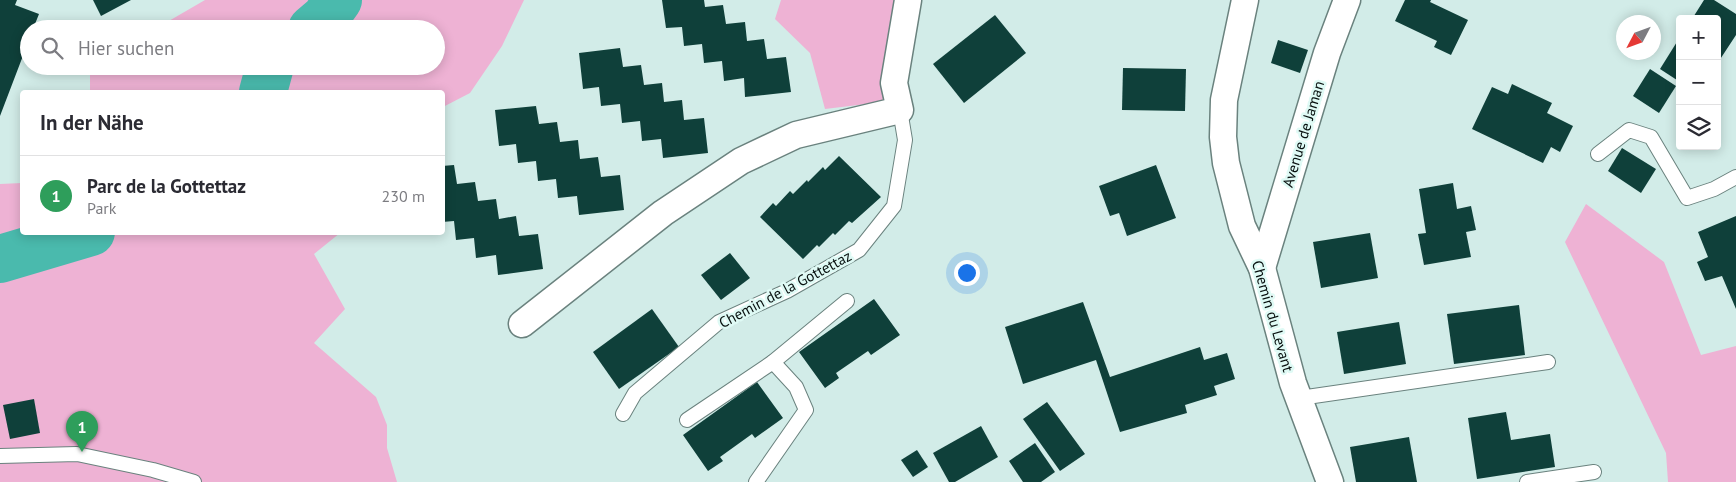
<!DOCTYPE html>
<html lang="de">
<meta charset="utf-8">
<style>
:root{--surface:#fff;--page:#f2f2f3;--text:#2b2b33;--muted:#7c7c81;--line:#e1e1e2;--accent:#a82d81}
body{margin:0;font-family:"PT Sans",sans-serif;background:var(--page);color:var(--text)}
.controls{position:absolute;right:15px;top:15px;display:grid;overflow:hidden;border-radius:5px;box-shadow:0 2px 12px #0003}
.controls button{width:45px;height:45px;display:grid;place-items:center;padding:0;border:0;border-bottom:1px solid var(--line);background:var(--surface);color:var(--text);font:25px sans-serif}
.compass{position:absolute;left:1616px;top:15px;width:45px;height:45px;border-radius:50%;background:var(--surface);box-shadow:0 2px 12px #0003;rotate:229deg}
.you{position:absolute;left:966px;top:272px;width:18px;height:18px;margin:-12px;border:4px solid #fff;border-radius:50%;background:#1a73e8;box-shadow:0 0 0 8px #1a73e833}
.badge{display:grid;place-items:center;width:32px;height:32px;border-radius:50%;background:var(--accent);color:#fff;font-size:16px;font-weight:700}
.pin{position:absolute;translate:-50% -41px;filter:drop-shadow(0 1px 2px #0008)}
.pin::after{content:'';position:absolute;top:26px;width:18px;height:15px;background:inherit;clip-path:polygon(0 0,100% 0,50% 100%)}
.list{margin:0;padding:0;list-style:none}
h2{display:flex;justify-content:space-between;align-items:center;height:65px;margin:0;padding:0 20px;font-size:21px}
h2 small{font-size:16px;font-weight:400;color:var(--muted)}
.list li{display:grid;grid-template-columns:32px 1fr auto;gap:15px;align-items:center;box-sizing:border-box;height:80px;padding:0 20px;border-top:1px solid var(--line)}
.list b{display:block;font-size:19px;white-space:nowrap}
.list p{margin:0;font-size:16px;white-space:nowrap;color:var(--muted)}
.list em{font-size:16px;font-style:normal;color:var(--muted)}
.icon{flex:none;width:28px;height:28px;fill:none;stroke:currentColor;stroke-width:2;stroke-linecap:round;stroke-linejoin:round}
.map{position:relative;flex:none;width:1736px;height:482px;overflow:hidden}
.search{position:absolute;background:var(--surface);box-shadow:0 2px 12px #0003;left:20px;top:20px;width:425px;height:55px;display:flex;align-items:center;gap:12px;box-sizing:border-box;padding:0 18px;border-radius:28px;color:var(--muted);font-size:19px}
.panel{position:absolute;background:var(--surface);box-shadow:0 2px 12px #0003;left:20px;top:90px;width:425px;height:145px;border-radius:5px}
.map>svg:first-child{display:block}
.green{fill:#eeb2d4}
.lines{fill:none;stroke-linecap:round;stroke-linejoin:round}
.river{stroke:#4abaad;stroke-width:48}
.building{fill:#0f403a}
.lane-casing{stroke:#6a827e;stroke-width:16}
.street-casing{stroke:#6a827e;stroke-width:29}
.lane{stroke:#fff;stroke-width:14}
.street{stroke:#fff;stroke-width:26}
.labels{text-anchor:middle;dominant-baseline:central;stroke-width:5;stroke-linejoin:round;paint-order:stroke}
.street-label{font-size:15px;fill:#070f0e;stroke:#dffaf5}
</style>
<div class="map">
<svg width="1736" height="482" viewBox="0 0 1736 482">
<rect width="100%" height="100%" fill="#d2ece8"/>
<g class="green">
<polygon points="205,0 524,0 502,46 470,93 443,107 442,92 90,92 90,66 436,66 436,29 155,29"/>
<polygon points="781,0 900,0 883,102 825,109 810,53 775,19"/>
<polygon points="22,183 22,232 340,233 314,254 345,309 314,343 376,397 387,425 387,448 397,482 0,482 0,184"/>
<polygon points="1586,204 1664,262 1701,355 1736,346 1736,482 1668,482 1666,453 1565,242"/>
</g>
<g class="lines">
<g class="river">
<polyline points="312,29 325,18 338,0"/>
<polyline points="263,92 270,66"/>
<polyline points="0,259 91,232"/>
</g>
</g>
<g class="building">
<polygon points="0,0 17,0 15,5 39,14 33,29 29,29 29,40 0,116"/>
<polygon points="93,0 131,0 101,16"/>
<polygon points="662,0 704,0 705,7 723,5 726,24 745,22 747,41 764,39 767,59 786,57 791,92 745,97 744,78 724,81 722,61 704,63 702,44 684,46 682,27 666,28"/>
<polygon points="1405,0 1431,0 1430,2 1468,20 1451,55 1434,47 1437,41 1395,21"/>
<polygon points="1704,0 1714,0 1736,14 1736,35 1717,64 1717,19 1692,19"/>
<polygon points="995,15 1026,53 964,103 933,64"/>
<polygon points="1680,37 1680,82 1660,69"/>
<polygon points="1278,40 1308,50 1300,73 1271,63"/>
<polygon points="620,48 623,67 641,65 644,85 662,83 664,102 682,100 684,120 704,118 708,153 663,158 661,139 642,141 640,121 622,123 620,104 601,106 599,87 583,89 579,53"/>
<polygon points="1123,68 1186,69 1185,111 1122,110"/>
<polygon points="1650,69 1676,86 1659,113 1633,96"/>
<polygon points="1512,84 1552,103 1547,113 1573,126 1560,152 1551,147 1543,163 1472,129 1492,87 1508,94"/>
<polygon points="536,106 539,124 557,122 560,142 578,140 580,159 598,157 601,177 620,175 624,210 579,215 577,196 558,198 556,179 538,181 536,161 518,163 516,144 499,146 495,110"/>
<polygon points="1622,148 1656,169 1641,193 1608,171"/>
<polygon points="839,156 881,197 852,223 849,221 835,235 833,233 819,247 817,245 803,259 760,217 773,203 776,206 790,191 793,194 807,180 808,182 823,167 825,170"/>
<polygon points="454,165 457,184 475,182 478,201 496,199 499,219 516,216 519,236 538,234 543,269 498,275 496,255 476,258 474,238 456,240 454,221 442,222 442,166"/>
<polygon points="1156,165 1176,218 1127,236 1119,213 1110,216 1099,186"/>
<polygon points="1453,183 1457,209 1471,206 1476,230 1466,232 1471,257 1424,265 1418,234 1426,233 1419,189"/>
<polygon points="1736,216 1736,309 1722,276 1705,281 1697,262 1708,257 1698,232"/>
<polygon points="1370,233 1378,278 1321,288 1313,242"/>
<polygon points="730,253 750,278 721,300 701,275"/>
<polygon points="874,299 900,335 871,355 868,351 836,373 839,378 825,388 799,352"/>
<polygon points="1083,302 1110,377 1200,347 1204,360 1227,353 1235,379 1214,386 1217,395 1185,405 1187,413 1120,432 1096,360 1023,384 1005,327"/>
<polygon points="1519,305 1525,355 1454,364 1447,314"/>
<polygon points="652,309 679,347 619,389 593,352"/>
<polygon points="1399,322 1406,364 1344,374 1337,332"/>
<polygon points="757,382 783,418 755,438 752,434 720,457 723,461 708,471 683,435"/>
<polygon points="34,399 40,433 10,439 3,405"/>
<polygon points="1047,402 1085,454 1060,471 1023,419"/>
<polygon points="1506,412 1511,440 1550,434 1555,467 1477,479 1468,418"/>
<polygon points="981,426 998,457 955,482 949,482 933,453"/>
<polygon points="1409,437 1417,482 1356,482 1350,447"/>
<polygon points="1035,443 1055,472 1041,482 1023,482 1009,461"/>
<polygon points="917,450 928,467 913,477 901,460"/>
</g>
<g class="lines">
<g class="lane-casing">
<g id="lane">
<polyline points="1598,154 1629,130 1651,137 1687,198 1714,189 1736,177"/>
<polyline points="773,362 847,301"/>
<polyline points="1300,398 1548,362"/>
<polyline points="623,414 635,393 719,322 787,291 859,250 894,206 905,140 900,110"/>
<polyline points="687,420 773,362 796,387 806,410 756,482"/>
<polyline points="0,456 77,454 153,470 194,482"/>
<polyline points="1527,482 1594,472"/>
</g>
</g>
<g class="street-casing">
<g id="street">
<polyline points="1245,0 1224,100 1223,137 1226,163 1242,226 1262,268 1293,383 1330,482"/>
<polyline points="1262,268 1327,53 1347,0"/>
<polyline points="522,324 663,213 741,161 796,135 900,110 894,83 908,0"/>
</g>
</g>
<use href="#lane" class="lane"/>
<use href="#street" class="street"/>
</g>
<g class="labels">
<g class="street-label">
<text transform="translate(1303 134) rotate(-73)">Avenue de Jaman</text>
<text transform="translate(785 289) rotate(-28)">Chemin de la Gottettaz</text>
<text transform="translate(1273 316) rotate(74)">Chemin du Levant</text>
</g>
</g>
</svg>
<div class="controls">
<button>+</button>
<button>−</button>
<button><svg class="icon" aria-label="layers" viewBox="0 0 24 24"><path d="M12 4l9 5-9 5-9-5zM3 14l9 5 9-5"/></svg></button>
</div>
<svg class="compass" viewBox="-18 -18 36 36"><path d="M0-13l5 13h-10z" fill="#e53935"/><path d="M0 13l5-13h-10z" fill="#7c7c81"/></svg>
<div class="you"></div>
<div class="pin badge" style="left:82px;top:452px;background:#2e9e5b">1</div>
<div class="search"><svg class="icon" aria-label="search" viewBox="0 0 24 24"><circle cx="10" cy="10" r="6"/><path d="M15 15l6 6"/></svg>Hier suchen</div>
<section class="panel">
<h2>In der Nähe<small></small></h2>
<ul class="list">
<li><span class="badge" style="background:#2e9e5b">1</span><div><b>Parc de la Gottettaz</b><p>Park</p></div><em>230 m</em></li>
</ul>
</section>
</div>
